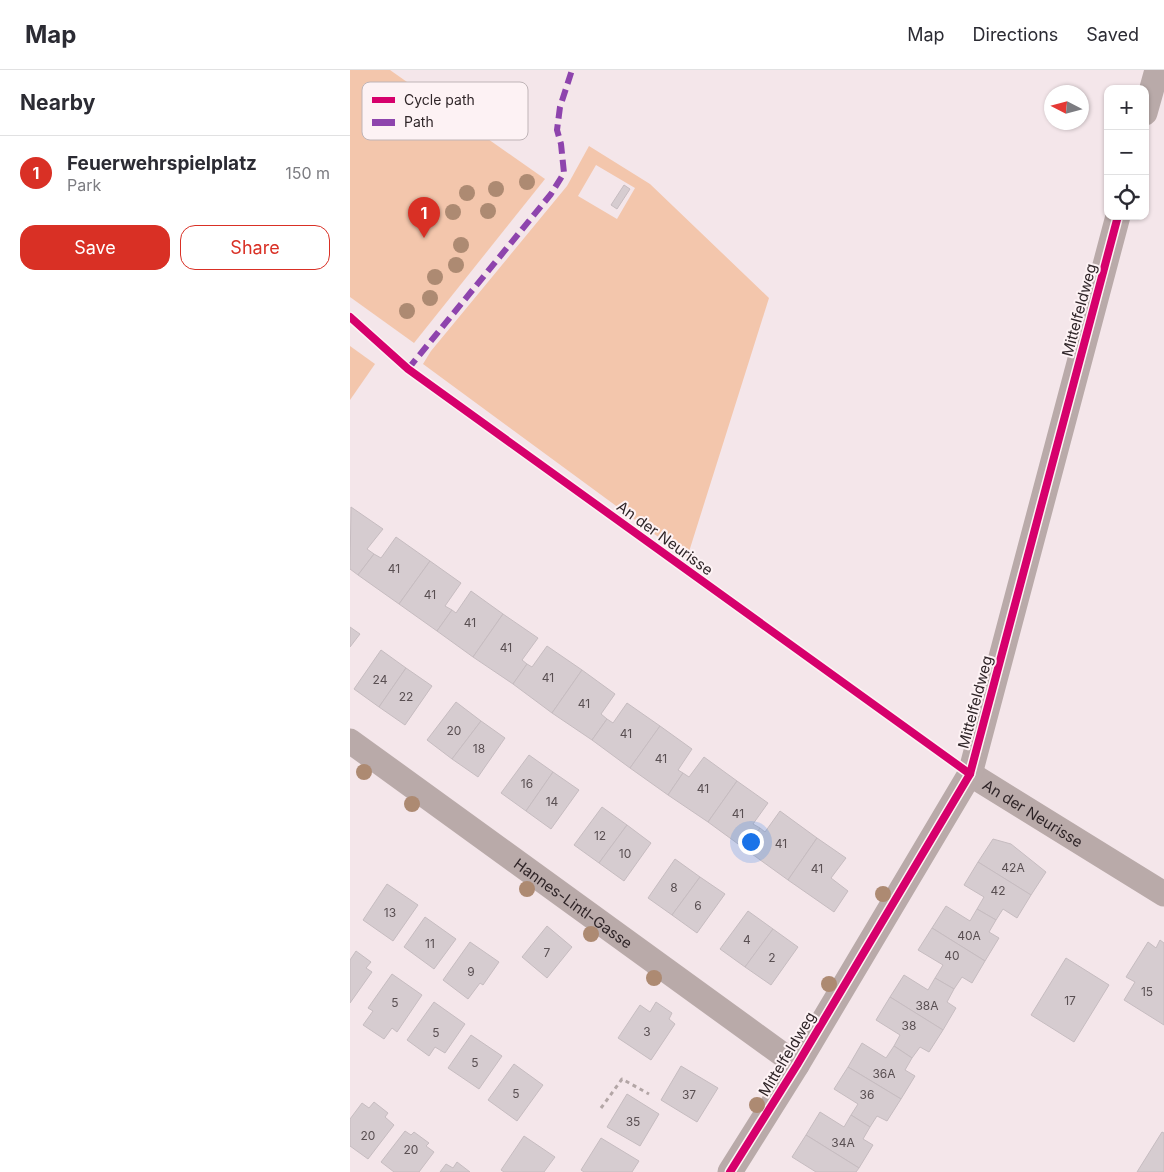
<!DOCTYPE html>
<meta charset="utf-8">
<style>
:root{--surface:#fff;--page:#f7f7f7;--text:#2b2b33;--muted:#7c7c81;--line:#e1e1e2;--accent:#d93025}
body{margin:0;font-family:Inter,sans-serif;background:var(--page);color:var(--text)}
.controls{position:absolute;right:15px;top:15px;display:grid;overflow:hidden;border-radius:10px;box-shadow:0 1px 4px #0004}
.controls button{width:45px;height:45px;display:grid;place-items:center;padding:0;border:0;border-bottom:1px solid var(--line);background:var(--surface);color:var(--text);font:25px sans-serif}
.compass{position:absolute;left:694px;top:15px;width:45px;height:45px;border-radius:50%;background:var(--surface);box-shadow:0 1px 4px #0004;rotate:276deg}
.you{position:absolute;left:400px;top:771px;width:18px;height:18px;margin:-12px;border:4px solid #fff;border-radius:50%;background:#1a73e8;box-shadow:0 0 0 8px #1a73e833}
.badge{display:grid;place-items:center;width:32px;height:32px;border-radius:50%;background:var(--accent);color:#fff;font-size:16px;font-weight:700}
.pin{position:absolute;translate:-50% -41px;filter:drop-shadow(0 1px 2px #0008)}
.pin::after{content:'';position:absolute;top:26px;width:18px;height:15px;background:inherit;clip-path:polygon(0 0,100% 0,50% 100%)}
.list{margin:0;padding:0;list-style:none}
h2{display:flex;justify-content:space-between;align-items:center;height:65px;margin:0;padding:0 20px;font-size:21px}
h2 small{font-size:16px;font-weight:400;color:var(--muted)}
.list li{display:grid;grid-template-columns:32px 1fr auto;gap:15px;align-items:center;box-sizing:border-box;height:75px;padding:0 20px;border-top:1px solid var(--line)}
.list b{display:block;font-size:19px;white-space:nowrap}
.list p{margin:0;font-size:16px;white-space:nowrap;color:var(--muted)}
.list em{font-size:16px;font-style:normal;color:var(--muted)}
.actions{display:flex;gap:10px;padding:15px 20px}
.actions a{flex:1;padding:11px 0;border:1px solid var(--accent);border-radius:15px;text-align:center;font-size:18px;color:var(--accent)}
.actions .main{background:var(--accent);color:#fff}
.icon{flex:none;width:28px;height:28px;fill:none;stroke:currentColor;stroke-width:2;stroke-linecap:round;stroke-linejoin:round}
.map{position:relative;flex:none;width:814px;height:1102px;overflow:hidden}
header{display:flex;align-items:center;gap:30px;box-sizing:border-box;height:70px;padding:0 25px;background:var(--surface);border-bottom:1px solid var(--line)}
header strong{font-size:24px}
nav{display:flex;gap:28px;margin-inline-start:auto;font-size:18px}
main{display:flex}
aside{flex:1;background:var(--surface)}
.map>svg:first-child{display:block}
.green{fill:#f3c6ac;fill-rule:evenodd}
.building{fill:#d6ccd0;stroke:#c6bcc0}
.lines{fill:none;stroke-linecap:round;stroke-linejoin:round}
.path{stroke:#b3a6a6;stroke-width:3;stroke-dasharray:4 4;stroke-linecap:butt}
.street{stroke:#b9aaa9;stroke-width:25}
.quiet{stroke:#8e44ad;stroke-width:6;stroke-dasharray:12 6;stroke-linecap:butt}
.cycleway-casing{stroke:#fdf2f4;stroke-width:11}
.cycleway{stroke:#d6006c;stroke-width:8}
.tree{fill:#ad8a72}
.labels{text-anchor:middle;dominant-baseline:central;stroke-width:4;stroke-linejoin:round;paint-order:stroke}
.number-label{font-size:12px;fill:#594f52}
.street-label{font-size:15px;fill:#2f2528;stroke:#fdf2f4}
.key{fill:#fdf2f4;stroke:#bfb4b7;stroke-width:1}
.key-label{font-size:14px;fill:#2f2528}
</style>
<header>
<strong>Map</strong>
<nav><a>Map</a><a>Directions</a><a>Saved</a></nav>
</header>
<main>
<aside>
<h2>Nearby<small></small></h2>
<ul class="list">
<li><span class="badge">1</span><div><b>Feuerwehrspielplatz</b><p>Park</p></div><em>150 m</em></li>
</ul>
<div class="actions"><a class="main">Save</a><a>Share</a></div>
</aside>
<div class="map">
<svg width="814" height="1102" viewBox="0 0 814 1102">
<rect width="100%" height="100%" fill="#f4e6ea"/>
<g class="green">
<polygon points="0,0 40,0 195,109 64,273 0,227"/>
<path d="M239,76L300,114L419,228L337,488L73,294L81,281L217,116ZM246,95L285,118L267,149L228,126Z"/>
<polygon points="0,276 25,294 0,330"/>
</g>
<g class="building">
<polygon points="274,115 280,119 267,139 261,135"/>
<polygon points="1,437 33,459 17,479 24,484 8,505 0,499"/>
<polygon points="46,467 80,491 49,534 8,505 24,484 31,488"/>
<polygon points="80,491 111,513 95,536 102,540 87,561 49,534"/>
<polygon points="121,521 153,544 123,587 87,561 102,540 106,543"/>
<polygon points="153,544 188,568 172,590 177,594 163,614 123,587"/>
<polygon points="0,557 10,564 0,577"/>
<polygon points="197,576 232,600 202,643 163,614 177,594 182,597"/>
<polygon points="31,580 56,598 29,637 4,619"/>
<polygon points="56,598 82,616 55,655 29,637"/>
<polygon points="232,600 265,624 251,644 257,649 242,670 202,643"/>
<polygon points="106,632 131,651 102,689 77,670"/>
<polygon points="277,633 310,656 280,698 242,670 257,649 263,653"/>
<polygon points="131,651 155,668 128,707 102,689"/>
<polygon points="310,656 342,679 328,700 333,703 318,725 280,698"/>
<polygon points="179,685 203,702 176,741 151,723"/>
<polygon points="354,687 387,711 358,752 318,725 333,703 339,707"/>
<polygon points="203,702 229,720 201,759 176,741"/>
<polygon points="387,711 418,733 403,754 410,758 395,779 358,752"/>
<polygon points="252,737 277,755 249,793 224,775"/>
<polygon points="430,741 467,768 438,810 395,779 410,758 415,762"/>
<polygon points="277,755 301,773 274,811 249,793"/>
<polygon points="467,768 496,788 481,808 498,821 484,842 438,810"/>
<polygon points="643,769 661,774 696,802 681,825 628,792"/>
<polygon points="325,789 350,807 322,845 298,828"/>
<polygon points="628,792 681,825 667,848 653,839 646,850 627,839 634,827 614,815"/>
<polygon points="350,807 375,824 347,863 322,845"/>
<polygon points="37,814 68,835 43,871 13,850"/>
<polygon points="596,836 620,851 627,839 646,850 639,862 649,868 635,891 582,858"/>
<polygon points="398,841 423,859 395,897 370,879"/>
<polygon points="75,847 106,869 84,899 54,877"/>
<polygon points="197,856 222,877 197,908 172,887"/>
<polygon points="582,858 635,891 622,913 612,907 604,919 585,908 593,895 568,880"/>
<polygon points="423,859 448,877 421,915 395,897"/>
<polygon points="810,870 814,873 814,955 774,930 785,912 776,907 798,872 806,878"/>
<polygon points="120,872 149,892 133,915 130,913 118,929 93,910"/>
<polygon points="6,881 21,892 16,898 22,902 0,933 0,890"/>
<polygon points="716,888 759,915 724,972 681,945"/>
<polygon points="42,904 72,925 47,962 42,958 34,969 13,955 23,941 18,938"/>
<polygon points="554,905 578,920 585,908 604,919 597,932 606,938 593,960 540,927"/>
<polygon points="540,927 593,960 579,982 570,977 562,988 544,976 550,965 526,950"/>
<polygon points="84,932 115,954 95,983 85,977 79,986 57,970"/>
<polygon points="306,932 322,943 319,949 325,954 301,990 268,968 290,935 300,942"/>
<polygon points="121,965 152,986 129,1019 98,998"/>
<polygon points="512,973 536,988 544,976 562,988 555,1000 565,1006 551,1029 498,997"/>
<polygon points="164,994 193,1015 167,1051 138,1030"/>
<polygon points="331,996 368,1018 347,1052 311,1030"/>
<polygon points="498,997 551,1029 537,1051 527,1046 520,1057 501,1045 508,1034 484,1019"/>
<polygon points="277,1024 309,1044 290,1076 257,1057"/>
<polygon points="24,1032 38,1043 35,1047 44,1055 18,1089 0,1076 0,1049 12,1033 19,1038"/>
<polygon points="470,1042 494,1057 501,1045 520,1057 513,1069 523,1075 509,1098 456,1065"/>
<polygon points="55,1061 61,1065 64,1062 79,1073 76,1076 84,1082 69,1102 44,1102 31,1092"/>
<polygon points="812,1062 814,1063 814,1102 787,1102"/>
<polygon points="456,1065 509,1098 506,1102 466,1102 442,1087"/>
<polygon points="174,1066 205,1087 194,1102 154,1102 151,1100"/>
<polygon points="251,1068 289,1091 282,1102 234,1102 231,1100"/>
<polygon points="107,1092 120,1102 90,1102 96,1094 103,1098"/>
</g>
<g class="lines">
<polyline class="path" points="251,1038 272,1009 299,1024"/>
<g class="street">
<polyline points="795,43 807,0"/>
<path id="s1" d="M0,671L447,995"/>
<path id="s2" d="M620,704L814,824"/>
<polyline points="380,1102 447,995 620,704 768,146"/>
</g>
<polyline class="quiet" points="58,299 201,124 214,103 211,74 207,60 210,37 222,0"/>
<g class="cycleway-casing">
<g id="cycleway">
<polyline points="0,247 58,299 620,704"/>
<polyline points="380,1102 447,995 620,704 768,146"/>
</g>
</g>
<use href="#cycleway" class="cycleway"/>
</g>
<g class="tree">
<circle cx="177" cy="112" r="8"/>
<circle cx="146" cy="119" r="8"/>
<circle cx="117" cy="123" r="8"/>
<circle cx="138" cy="141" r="8"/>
<circle cx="103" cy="142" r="8"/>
<circle cx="111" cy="175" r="8"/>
<circle cx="106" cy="195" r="8"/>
<circle cx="85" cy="207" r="8"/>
<circle cx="80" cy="228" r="8"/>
<circle cx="57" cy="241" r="8"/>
<circle cx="14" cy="702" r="8"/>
<circle cx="62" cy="734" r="8"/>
<circle cx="177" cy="819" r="8"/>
<circle cx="533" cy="824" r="8"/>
<circle cx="241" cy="864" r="8"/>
<circle cx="304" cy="908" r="8"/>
<circle cx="479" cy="914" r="8"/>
<circle cx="407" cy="1035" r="8"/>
</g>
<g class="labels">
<g class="number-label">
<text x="44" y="498">41</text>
<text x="80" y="524">41</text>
<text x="120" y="552">41</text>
<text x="156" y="577">41</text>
<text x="198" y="607">41</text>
<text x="30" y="609">24</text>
<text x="56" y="626">22</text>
<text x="234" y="633">41</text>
<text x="104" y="660">20</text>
<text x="276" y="663">41</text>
<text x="129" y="678">18</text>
<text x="311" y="688">41</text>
<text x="177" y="713">16</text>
<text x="353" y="718">41</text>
<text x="202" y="731">14</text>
<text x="388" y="743">41</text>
<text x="250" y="765">12</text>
<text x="431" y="773">41</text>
<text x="275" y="783">10</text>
<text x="663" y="797">42A</text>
<text x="467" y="798">41</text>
<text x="324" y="817">8</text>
<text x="648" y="820">42</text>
<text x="348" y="835">6</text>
<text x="40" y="842">13</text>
<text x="619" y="865">40A</text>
<text x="397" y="869">4</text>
<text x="80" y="873">11</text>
<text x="197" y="882">7</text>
<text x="602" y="885">40</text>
<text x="422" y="887">2</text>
<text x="121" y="901">9</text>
<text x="797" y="921">15</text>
<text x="720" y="930">17</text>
<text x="45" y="932">5</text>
<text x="577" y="935">38A</text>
<text x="559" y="955">38</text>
<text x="297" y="961">3</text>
<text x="86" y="962">5</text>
<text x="125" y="992">5</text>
<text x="534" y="1003">36A</text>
<text x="166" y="1023">5</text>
<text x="339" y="1024">37</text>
<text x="517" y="1024">36</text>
<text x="283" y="1051">35</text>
<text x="18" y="1065">20</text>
<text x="493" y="1072">34A</text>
<text x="61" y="1079">20</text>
</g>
<g class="street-label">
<text transform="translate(729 240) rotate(-75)">Mittelfeldweg</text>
<text transform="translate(315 468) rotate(36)">An der Neurisse</text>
<text transform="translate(625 632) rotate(-75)">Mittelfeldweg</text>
<text stroke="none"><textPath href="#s2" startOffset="74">An der Neurisse</textPath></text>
<text stroke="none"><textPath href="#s1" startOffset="276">Hannes-Lintl-Gasse</textPath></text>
<text transform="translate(437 984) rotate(-59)">Mittelfeldweg</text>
</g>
</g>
<rect x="12" y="12" width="166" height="58" rx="8" class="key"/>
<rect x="22" y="27" width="23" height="6" fill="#d6006c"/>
<rect x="22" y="49" width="23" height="7" fill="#8e44ad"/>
<g class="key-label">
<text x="54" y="35">Cycle path</text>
<text x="54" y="57">Path</text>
</g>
</svg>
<div class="controls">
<button>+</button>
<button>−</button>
<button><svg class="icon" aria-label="locate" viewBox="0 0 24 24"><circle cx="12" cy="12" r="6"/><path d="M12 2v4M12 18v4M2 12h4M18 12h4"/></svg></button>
</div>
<svg class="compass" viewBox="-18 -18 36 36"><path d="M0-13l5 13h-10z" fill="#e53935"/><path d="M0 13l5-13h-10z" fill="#7c7c81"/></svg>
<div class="you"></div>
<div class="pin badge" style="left:74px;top:168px">1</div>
</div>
</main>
